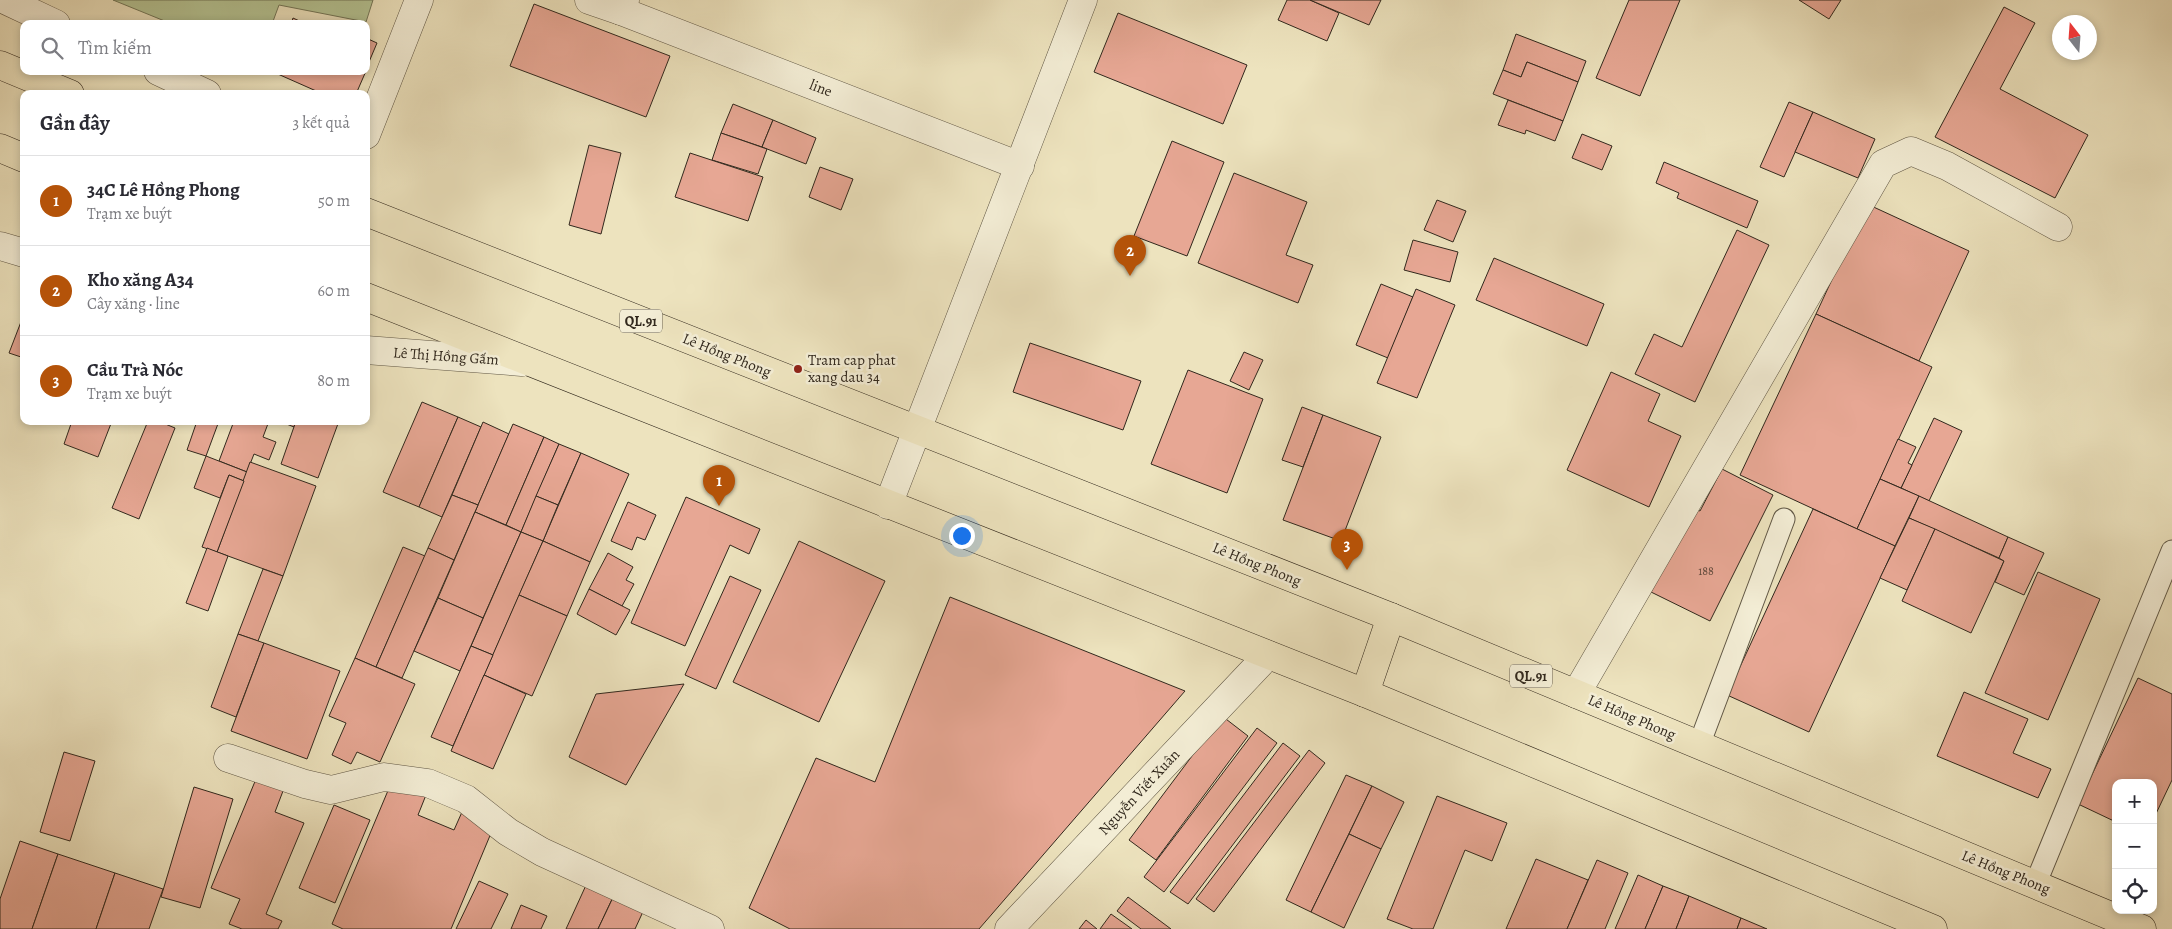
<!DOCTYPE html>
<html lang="vi">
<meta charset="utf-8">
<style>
:root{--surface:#fff;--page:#f2f2f3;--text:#2b2b33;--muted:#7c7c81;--line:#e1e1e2;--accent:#b45309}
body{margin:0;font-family:Alegreya,serif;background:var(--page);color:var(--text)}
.controls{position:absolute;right:15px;bottom:15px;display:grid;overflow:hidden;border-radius:10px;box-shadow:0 2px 8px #0003}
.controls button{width:45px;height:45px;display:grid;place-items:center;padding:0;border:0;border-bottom:1px solid var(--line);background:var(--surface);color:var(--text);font:25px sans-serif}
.compass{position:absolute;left:2052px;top:15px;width:45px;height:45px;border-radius:50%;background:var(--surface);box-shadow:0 2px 8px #0003;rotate:343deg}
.you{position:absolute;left:961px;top:535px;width:18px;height:18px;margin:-12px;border:4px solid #fff;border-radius:50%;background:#1a73e8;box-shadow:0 0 0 8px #1a73e833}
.badge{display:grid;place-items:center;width:32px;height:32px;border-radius:50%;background:var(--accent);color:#fff;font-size:16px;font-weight:700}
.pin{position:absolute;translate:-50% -41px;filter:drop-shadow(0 1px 2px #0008)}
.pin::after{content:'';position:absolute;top:26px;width:18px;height:15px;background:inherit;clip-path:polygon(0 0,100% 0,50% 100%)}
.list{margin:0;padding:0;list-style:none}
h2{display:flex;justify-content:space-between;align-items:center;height:65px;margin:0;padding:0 20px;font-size:21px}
h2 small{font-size:16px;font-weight:400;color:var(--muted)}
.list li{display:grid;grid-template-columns:32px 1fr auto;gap:15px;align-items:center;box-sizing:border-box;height:90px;padding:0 20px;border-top:1px solid var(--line)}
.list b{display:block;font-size:19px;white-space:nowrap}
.list p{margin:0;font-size:16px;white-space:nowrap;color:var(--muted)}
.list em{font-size:16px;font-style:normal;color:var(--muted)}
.icon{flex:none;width:28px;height:28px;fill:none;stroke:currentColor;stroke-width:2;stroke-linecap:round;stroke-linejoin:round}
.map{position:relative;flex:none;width:2172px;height:929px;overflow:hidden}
.search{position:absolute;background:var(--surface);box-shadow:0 2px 8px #0003;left:20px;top:20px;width:350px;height:55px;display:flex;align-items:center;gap:12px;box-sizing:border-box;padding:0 18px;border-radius:10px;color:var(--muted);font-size:19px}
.panel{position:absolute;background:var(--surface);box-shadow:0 2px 8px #0003;left:20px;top:90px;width:350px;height:335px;border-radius:10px}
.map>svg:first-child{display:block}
.green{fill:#b5c494;stroke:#737658}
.building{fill:#e7a794;stroke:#31281d}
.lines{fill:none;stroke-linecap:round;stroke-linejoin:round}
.service-casing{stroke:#605745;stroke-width:23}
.minor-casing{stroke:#605745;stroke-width:29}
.tertiary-casing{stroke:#605745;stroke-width:29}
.trunk-casing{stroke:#31281d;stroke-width:29}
.service{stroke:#f3edd5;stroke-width:21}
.minor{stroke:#f3edd5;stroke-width:28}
.tertiary{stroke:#f3edd5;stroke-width:28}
.trunk{stroke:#ede3be;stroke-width:28}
.poi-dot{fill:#8f2418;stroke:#f3edd5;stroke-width:2}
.labels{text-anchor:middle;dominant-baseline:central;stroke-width:5;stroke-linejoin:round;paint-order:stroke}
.number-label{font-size:12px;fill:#5e483b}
.shield{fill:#f3edd5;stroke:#6b6354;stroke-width:1}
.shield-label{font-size:14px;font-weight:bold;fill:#31281d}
.street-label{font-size:15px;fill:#31281d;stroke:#f3edd5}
.poi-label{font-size:15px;fill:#31281d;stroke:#f3edd5;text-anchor:start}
</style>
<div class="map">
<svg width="2172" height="929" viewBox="0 0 2172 929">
<rect width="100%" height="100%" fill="#ede3be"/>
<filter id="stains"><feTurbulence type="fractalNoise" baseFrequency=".004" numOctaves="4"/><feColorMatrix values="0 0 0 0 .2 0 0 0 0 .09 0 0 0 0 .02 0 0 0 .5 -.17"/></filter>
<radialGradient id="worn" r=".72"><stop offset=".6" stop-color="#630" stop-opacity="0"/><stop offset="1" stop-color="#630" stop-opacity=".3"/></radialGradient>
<polygon class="green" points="113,0 373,0 366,22 279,5 272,24 172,24"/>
<g class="building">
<polygon points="1287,0 1310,0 1339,13 1327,41 1278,20"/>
<polygon points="1310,0 1381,0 1369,25"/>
<polygon points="1629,0 1680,0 1640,96 1596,78"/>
<polygon points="1799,0 1841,0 1829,19"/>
<polygon points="534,4 670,56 646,117 510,66"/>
<polygon points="2004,7 2035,23 2000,89 2088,135 2055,198 1935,137"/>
<polygon points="1118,13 1247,65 1223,124 1094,72"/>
<polygon points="293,18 306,24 291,24"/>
<polygon points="1516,34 1586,61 1578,82 1527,62 1521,77 1503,70"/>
<polygon points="366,38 377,43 366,69"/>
<polygon points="1527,62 1578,82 1563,121 1493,94 1503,70 1521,77"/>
<polygon points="271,71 366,71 356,94 323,94"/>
<polygon points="1508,100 1563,121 1555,141 1526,130 1525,134 1498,125"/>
<polygon points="1789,102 1813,112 1784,177 1760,167"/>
<polygon points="733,104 773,120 762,147 721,133"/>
<polygon points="1813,112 1875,139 1858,178 1795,152"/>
<polygon points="773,120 816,138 806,164 762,147"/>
<polygon points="721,133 767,149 758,174 712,160"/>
<polygon points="1582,134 1612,146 1602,170 1572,158"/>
<polygon points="1172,141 1224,162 1187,256 1134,236"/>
<polygon points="589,145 621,153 601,234 569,225"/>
<polygon points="690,153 763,177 748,221 675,197"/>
<polygon points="1664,162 1758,201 1747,228 1677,198 1679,193 1656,183"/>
<polygon points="820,167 853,179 841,210 809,197"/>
<polygon points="1234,173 1307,202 1286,255 1313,265 1298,303 1198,263"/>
<polygon points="1437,200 1466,211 1453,242 1424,230"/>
<polygon points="1867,204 1969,251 1919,361 1816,314"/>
<polygon points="1737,230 1769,245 1695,402 1635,374 1654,334 1682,347"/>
<polygon points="1413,240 1458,252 1450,282 1404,270"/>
<polygon points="1494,258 1604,304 1587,346 1476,300"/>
<polygon points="1381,284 1413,297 1388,358 1356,345"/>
<polygon points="1416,289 1455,305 1417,398 1377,383"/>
<polygon points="24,314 24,358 9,353"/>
<polygon points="1816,314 1932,367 1857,529 1740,475"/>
<polygon points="1030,343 1141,381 1123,430 1013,392"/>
<polygon points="1244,352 1263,360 1249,390 1230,381"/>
<polygon points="1188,370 1263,399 1227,493 1151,464"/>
<polygon points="1611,372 1660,394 1648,421 1681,436 1649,507 1567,470"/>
<polygon points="422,402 458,417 419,507 383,492"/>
<polygon points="1302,407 1323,415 1303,467 1282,460"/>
<polygon points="1323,415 1381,437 1341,541 1283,520"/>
<polygon points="458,417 481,427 442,517 419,507"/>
<polygon points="1934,418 1962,431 1929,501 1901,488"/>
<polygon points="72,421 112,421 98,457 64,444"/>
<polygon points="148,421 158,421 175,428 139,519 112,508"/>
<polygon points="197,421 219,421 206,456 187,450"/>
<polygon points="234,421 269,421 263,437 276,442 269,460 254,454 247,472 219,461"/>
<polygon points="279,421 296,421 294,427"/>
<polygon points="296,421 339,421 318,478 281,464"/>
<polygon points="483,422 509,434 478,505 452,495"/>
<polygon points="513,424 544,437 506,525 475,512"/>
<polygon points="544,437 559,444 521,532 506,525"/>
<polygon points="1898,439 1916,447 1908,463 1912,465 1901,488 1880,479"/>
<polygon points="559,444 581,453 558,505 536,496"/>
<polygon points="581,453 629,474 590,562 543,541"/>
<polygon points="206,456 247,472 244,481 229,475 220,498 194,488"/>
<polygon points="250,462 316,486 283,576 217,552"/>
<polygon points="1722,469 1773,495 1710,621 1651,592 1693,508 1700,511"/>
<polygon points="229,475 244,481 217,552 202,547"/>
<polygon points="1880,479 1919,496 1895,546 1857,529"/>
<polygon points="452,495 478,505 454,560 428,548"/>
<polygon points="536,496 558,505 543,541 521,532"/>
<polygon points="1919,496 2008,537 1999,558 1909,518"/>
<polygon points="686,497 760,529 749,554 730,545 685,646 631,623"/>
<polygon points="628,502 656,515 645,540 637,537 632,550 611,541"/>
<polygon points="1813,509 1895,546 1809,732 1727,695"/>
<polygon points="475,512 521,532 483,618 438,598"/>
<polygon points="1909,518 1935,529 1907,590 1880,578"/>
<polygon points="1935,529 2004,561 1971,633 1902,601"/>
<polygon points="521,532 543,541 493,655 471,646"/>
<polygon points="2008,537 2044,553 2024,595 1995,582 2004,561 1999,558"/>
<polygon points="543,541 590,562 567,616 519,595"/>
<polygon points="799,541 885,581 819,722 733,682"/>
<polygon points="403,547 425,556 376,667 355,658"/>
<polygon points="207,548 228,556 208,611 186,603"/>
<polygon points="428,548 454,560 402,678 376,667"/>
<polygon points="608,553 633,567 626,580 634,584 622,606 589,589"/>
<polygon points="263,569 283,576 258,641 238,634"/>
<polygon points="2038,572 2100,599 2048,720 1985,693"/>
<polygon points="730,576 761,590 716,689 685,675"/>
<polygon points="589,589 630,610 616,635 577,614"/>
<polygon points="519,595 567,616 532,696 484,675"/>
<polygon points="950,597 1185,691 979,929 790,929 749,908 816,758 875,782"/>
<polygon points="438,598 483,618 460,671 414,651"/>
<polygon points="238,634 264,643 236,717 211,707"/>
<polygon points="264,643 340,671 307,759 231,731"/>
<polygon points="471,646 493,655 453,746 431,737"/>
<polygon points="355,658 415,684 380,762 357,752 351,764 332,755 346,723 329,716"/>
<polygon points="484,675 526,694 493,769 451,751"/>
<polygon points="2138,678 2172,694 2172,780 2153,820 2153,783 2116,783 2116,822 2078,804"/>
<polygon points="684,684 626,785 569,757 596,694"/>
<polygon points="1964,692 2028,719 2013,753 2051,769 2038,798 1937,756"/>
<polygon points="1222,716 1248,736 1156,860 1129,840"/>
<polygon points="1257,728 1277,743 1164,892 1144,877"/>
<polygon points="1283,743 1300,756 1188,904 1170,892"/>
<polygon points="1309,750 1325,763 1214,912 1196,899"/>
<polygon points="64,752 95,761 70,841 40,832"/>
<polygon points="1346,775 1372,786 1311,912 1286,900"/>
<polygon points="256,779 283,791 275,812 304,823 266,914 282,921 278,929 242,929 229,924 240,899 211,888"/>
<polygon points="392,781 426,795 418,815 454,830 462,812 494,826 451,929 343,929 332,924"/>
<polygon points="1372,786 1404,802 1381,849 1349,834"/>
<polygon points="194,787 233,799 200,908 161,897"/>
<polygon points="1437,796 1507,823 1492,861 1465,850 1433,929 1413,929 1387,919"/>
<polygon points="334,805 370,820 335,903 299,888"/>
<polygon points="1349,834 1381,849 1344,928 1311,912"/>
<polygon points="20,841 58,854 32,929 0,929 0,899"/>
<polygon points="58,854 115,873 96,929 32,929"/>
<polygon points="1536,859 1588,880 1567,929 1506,929"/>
<polygon points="1597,860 1628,873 1605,929 1567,929"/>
<polygon points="115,873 163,889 149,929 96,929"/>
<polygon points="1638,875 1663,886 1645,929 1615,929"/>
<polygon points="479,881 508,894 491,929 456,929"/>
<polygon points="587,883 614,895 598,929 566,929"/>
<polygon points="1663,886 1689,896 1676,929 1645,929"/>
<polygon points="617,889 647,903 635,929 598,929"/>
<polygon points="1689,896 1741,918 1737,929 1676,929"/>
<polygon points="1128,897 1171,929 1141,929 1117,911"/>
<polygon points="521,905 547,916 541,929 511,929"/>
<polygon points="1111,914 1132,929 1100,929"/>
<polygon points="1741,918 1767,929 1737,929"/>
<polygon points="1086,920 1097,929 1079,929"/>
</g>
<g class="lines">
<g class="service-casing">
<g id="service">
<polyline points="1699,745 1784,519"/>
<polyline points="2035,885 2172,551"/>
</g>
</g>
<g class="minor-casing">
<g id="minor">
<polyline points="5,0 56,24"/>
<polyline points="589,0 621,11 625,0"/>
<polyline points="621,11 1020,166"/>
<polyline points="158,71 207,94"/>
<polyline points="366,135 419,0"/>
<polyline points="0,246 24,253"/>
<polyline points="366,350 522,362"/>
<polyline points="888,505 1083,0"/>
<polyline points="1576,694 1883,164 1911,151 1947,166 2058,227"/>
<polyline points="228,758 305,784 331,790 384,777 428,783 466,799 508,832 542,852 710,929"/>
</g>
</g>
<g class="tertiary-casing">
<polyline id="tertiary" points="1009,929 1268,655"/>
</g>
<g class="trunk-casing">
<g id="trunk">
<polyline points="0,65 70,94"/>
<polyline points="0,148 24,158"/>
<polyline points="366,212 1391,617 2142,929"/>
<polyline points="366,297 1365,693 1933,929"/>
<polyline points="1365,693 1391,617"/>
</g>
</g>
<use href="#service" class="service"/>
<use href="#minor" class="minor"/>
<use href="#tertiary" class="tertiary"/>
<use href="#trunk" class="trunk"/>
</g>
<circle class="poi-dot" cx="798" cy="369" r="5"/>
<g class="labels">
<g class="number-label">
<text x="1706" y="571">188</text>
</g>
<g class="shield">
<rect x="620" y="309.5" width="42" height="23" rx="4"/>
<rect x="1510" y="664.5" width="42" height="23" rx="4"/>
</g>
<g class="shield-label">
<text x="641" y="321">QL.91</text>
<text x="1531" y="676">QL.91</text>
</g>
<g class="street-label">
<text transform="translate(821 88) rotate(21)">line</text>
<text transform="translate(727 355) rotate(22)">Lê Hồng Phong</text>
<text transform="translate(446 356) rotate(4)">Lê Thị Hồng Gấm</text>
<text transform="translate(1257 564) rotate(22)">Lê Hồng Phong</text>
<text transform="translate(1632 717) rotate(23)">Lê Hồng Phong</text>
<text transform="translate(1139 792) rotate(-47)">Nguyễn Viết Xuân</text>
<text transform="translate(2006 872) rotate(22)">Lê Hồng Phong</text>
</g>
<g class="poi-label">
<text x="808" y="360">Tram cap phat<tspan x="808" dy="17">xang dau 34</tspan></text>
</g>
</g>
<rect width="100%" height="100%" filter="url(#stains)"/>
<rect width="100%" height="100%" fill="url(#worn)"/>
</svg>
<div class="controls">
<button>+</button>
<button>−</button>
<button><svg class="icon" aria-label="locate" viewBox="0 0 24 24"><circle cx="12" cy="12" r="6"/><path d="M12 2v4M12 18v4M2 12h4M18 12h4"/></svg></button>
</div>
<svg class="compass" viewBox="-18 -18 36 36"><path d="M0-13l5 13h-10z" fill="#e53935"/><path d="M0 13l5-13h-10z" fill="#7c7c81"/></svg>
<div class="you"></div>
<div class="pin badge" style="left:719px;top:506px">1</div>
<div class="pin badge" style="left:1130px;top:276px">2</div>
<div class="pin badge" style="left:1347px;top:570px">3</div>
<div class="search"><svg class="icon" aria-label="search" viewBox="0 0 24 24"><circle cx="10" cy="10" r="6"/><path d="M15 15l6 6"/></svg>Tìm kiếm</div>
<section class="panel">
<h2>Gần đây<small>3 kết quả</small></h2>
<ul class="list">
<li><span class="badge">1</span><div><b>34C Lê Hồng Phong</b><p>Trạm xe buýt</p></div><em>50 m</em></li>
<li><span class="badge">2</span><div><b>Kho xăng A34</b><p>Cây xăng · line</p></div><em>60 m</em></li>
<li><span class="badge">3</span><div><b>Cầu Trà Nóc</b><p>Trạm xe buýt</p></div><em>80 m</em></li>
</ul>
</section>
</div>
